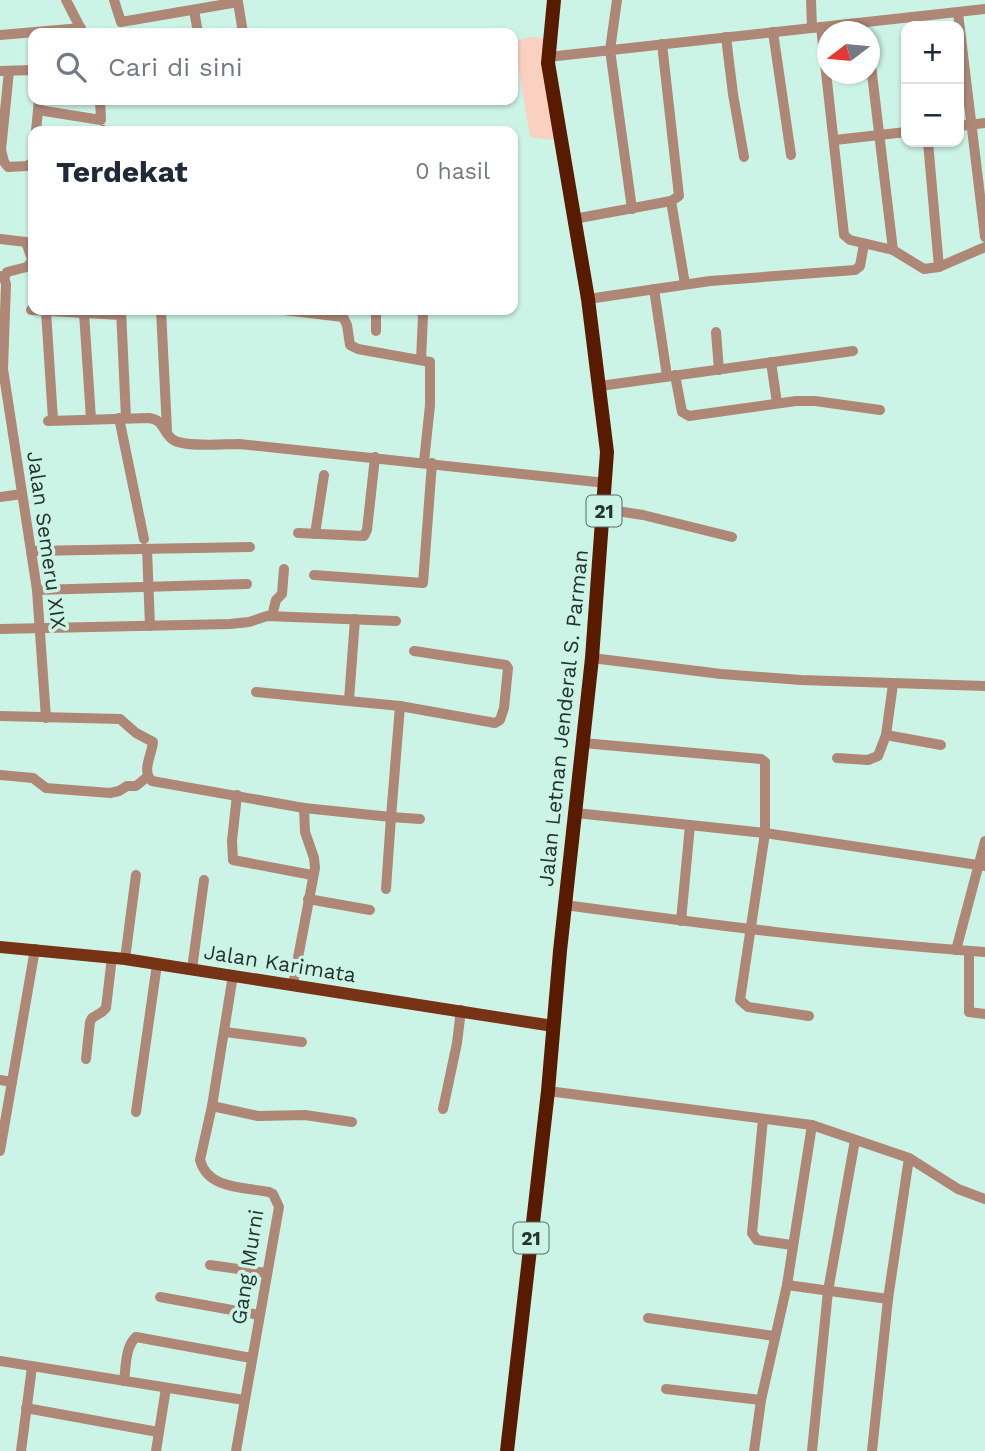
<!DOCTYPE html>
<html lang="id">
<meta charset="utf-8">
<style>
:root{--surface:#fff;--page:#f6f6f7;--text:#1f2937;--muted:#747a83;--line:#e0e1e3}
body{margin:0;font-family:"Work Sans",sans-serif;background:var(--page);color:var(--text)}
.controls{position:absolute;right:21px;top:21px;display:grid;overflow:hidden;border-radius:14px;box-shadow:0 2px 5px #0004}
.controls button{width:63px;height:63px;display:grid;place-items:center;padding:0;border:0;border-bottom:2px solid var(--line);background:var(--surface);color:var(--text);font:35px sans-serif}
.compass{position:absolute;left:817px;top:21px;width:63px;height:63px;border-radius:50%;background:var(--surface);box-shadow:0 2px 5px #0004;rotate:254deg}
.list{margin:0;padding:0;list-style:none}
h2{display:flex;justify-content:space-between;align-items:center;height:91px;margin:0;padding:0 28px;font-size:30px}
h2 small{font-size:23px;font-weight:400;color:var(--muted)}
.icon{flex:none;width:38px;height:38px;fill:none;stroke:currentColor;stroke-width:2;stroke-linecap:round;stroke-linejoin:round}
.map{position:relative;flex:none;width:985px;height:1451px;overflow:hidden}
.search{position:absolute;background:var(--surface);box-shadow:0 2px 5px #0004;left:28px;top:28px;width:490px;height:77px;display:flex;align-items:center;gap:18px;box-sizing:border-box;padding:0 24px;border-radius:14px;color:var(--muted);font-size:26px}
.panel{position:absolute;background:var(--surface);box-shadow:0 2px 5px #0004;left:28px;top:126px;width:490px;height:189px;border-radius:14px}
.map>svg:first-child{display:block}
.green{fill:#fad1c1}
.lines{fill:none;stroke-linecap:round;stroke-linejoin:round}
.minor{stroke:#ae8777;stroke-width:10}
.major{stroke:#763315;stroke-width:12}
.highway{stroke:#581b00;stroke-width:14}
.labels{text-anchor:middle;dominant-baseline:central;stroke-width:7;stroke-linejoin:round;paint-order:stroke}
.shield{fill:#ccf4e6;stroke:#566e66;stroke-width:2}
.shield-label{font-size:19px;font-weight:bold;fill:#24342f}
.street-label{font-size:21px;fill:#24342f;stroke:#ccf4e6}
</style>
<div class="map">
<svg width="985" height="1451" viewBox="0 0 985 1451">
<rect width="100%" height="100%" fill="#ccf4e6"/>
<polygon class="green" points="531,37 550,39 561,141 530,137 514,41"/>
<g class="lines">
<g class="minor">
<polyline points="66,0 82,31"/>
<polyline points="114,0 121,22 238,2 243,33"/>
<polyline points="617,0 610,50 632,209"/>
<polyline points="811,0 812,28"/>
<polyline points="194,10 198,33"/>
<polyline points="958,13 985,237"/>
<polyline points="821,27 844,235 850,240 893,250 924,269 939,267 985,247"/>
<polyline points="773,32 791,155"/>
<polyline points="0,35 81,28"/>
<polyline points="726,37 733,94 744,157"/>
<polyline points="548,57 985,9"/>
<polyline points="870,57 893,250"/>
<polyline points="0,71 33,70"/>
<polyline points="9,71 1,150 4,162 8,167 27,166 33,162"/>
<polyline points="38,110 101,120 100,100"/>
<polyline points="959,126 985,123"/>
<polyline points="103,130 104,131"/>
<polyline points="36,131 39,100"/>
<polyline points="835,140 906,132"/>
<polyline points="928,142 939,267"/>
<polyline points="671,201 685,284"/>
<polyline points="574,219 671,201 679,196 662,44"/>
<polyline points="0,239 26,242 33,262"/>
<polyline points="0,276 4,278 6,284 3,369 37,590 46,718"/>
<polyline points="4,278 7,272 27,267 32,261"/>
<polyline points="654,289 667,376"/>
<polyline points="588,299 710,281 855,270 860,266 864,244"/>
<polyline points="31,310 121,315"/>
<polyline points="121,310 126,418"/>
<polyline points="161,310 167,430"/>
<polyline points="284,310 343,317 347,325 350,345 358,349 430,362 430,405 424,462"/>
<polyline points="46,311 53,420"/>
<polyline points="84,313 91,419"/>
<polyline points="376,331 376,310"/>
<polyline points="716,332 719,370"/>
<polyline points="421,360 423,316 421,310"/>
<polyline points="771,362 777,403"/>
<polyline points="675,375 682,412 689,416 796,401 815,401 880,410"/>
<polyline points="600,386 853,351"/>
<polyline points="119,418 144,539"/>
<path d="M48,421L149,418C164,420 162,431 172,439C183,448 224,444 239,444L606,483"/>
<polyline points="0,497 22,494"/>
<polyline points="604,509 643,515 732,537"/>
<polyline points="298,533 364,536 367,530 375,457"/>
<polyline points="315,534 324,475"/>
<polyline points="147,549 150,626"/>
<polyline points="31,551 250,547"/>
<polyline points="314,575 423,583 432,463"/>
<polyline points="37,590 247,584"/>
<polyline points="272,616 276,600 282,594 284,569"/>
<polyline points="0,629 230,624 249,622 267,616 396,621"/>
<polyline points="592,658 721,674 801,680 985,686"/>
<polyline points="349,700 355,619"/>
<polyline points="400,706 495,723 500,720 504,708 508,668 506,665 414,651"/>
<path d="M0,716L120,719L136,733L153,742C152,755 141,771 152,781L304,808L391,817L400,706L256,692"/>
<polyline points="886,735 941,745"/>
<polyline points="583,743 761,759 765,762 765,833 740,1000 748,1007 809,1016"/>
<polyline points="837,758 868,760 878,756 886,735 893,684"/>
<polyline points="0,775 33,778 46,788 110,793 119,791 127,786 136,786 147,777"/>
<polyline points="237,795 232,841 233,860 312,875"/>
<polyline points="576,813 765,833 985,866"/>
<polyline points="386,889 391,817 420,819"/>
<polyline points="308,899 370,910"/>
<path d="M565,905C705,924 844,942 985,952"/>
<polyline points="681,921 690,825"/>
<polyline points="956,950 985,841"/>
<polyline points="969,951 969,1012 985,1014"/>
<polyline points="125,959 136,875"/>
<polyline points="192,969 204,880"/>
<path d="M233,975L212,1106L200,1160C208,1190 245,1187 269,1192L273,1194L279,1207L236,1451"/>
<polyline points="293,984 315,868 314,858 305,832 304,808"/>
<polyline points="225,1032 302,1042"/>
<polyline points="86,1059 90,1022 92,1018 102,1012 106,1008 112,957"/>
<polyline points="0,1080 12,1082"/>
<polyline points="548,1091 812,1125 909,1158 958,1189 985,1199"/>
<polyline points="212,1106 258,1116 305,1115 352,1122"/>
<polyline points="443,1109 457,1043 461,1010"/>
<polyline points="136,1112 157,964"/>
<polyline points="763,1119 752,1233 757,1240 792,1245"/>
<polyline points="0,1151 35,949"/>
<polyline points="210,1265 266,1273"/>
<polyline points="787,1285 888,1299 909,1158"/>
<polyline points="160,1297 259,1315"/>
<polyline points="648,1318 774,1336"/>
<polyline points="0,1361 244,1400"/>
<path d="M124,1381C126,1367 125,1347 136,1337L251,1358"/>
<polyline points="666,1389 761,1400"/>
<polyline points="26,1408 158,1432"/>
<polyline points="21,1451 32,1367"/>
<polyline points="156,1451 166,1388"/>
<polyline points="754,1451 761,1400 787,1285 812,1125"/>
<polyline points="812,1451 828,1291 855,1140"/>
<polyline points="872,1451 888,1299"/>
</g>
<polyline class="major" points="0,947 125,959 553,1026"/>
<polyline class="highway" points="507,1451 548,1091 560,951 592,658 607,452 588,299 548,63 554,0"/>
</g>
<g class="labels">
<g class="shield">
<rect x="586.5" y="495.5" width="35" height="31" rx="5"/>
<rect x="513.5" y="1222.5" width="35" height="31" rx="5"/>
</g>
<g class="shield-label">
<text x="604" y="511">21</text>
<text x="531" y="1238">21</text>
</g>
<g class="street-label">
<text transform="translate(47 540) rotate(82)">Jalan Semeru XIX</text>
<text transform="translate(563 718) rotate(-84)">Jalan Letnan Jenderal S. Parman</text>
<text transform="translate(280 963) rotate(9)">Jalan Karimata</text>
<text transform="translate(247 1267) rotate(-81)">Gang Murni</text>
</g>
</g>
</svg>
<div class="controls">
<button>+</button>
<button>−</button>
</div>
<svg class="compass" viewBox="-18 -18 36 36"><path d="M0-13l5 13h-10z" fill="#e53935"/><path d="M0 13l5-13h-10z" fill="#747a83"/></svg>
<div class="search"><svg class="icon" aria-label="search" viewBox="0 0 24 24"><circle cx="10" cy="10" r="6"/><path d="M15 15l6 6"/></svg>Cari di sini</div>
<section class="panel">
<h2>Terdekat<small>0 hasil</small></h2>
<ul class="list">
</ul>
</section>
</div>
